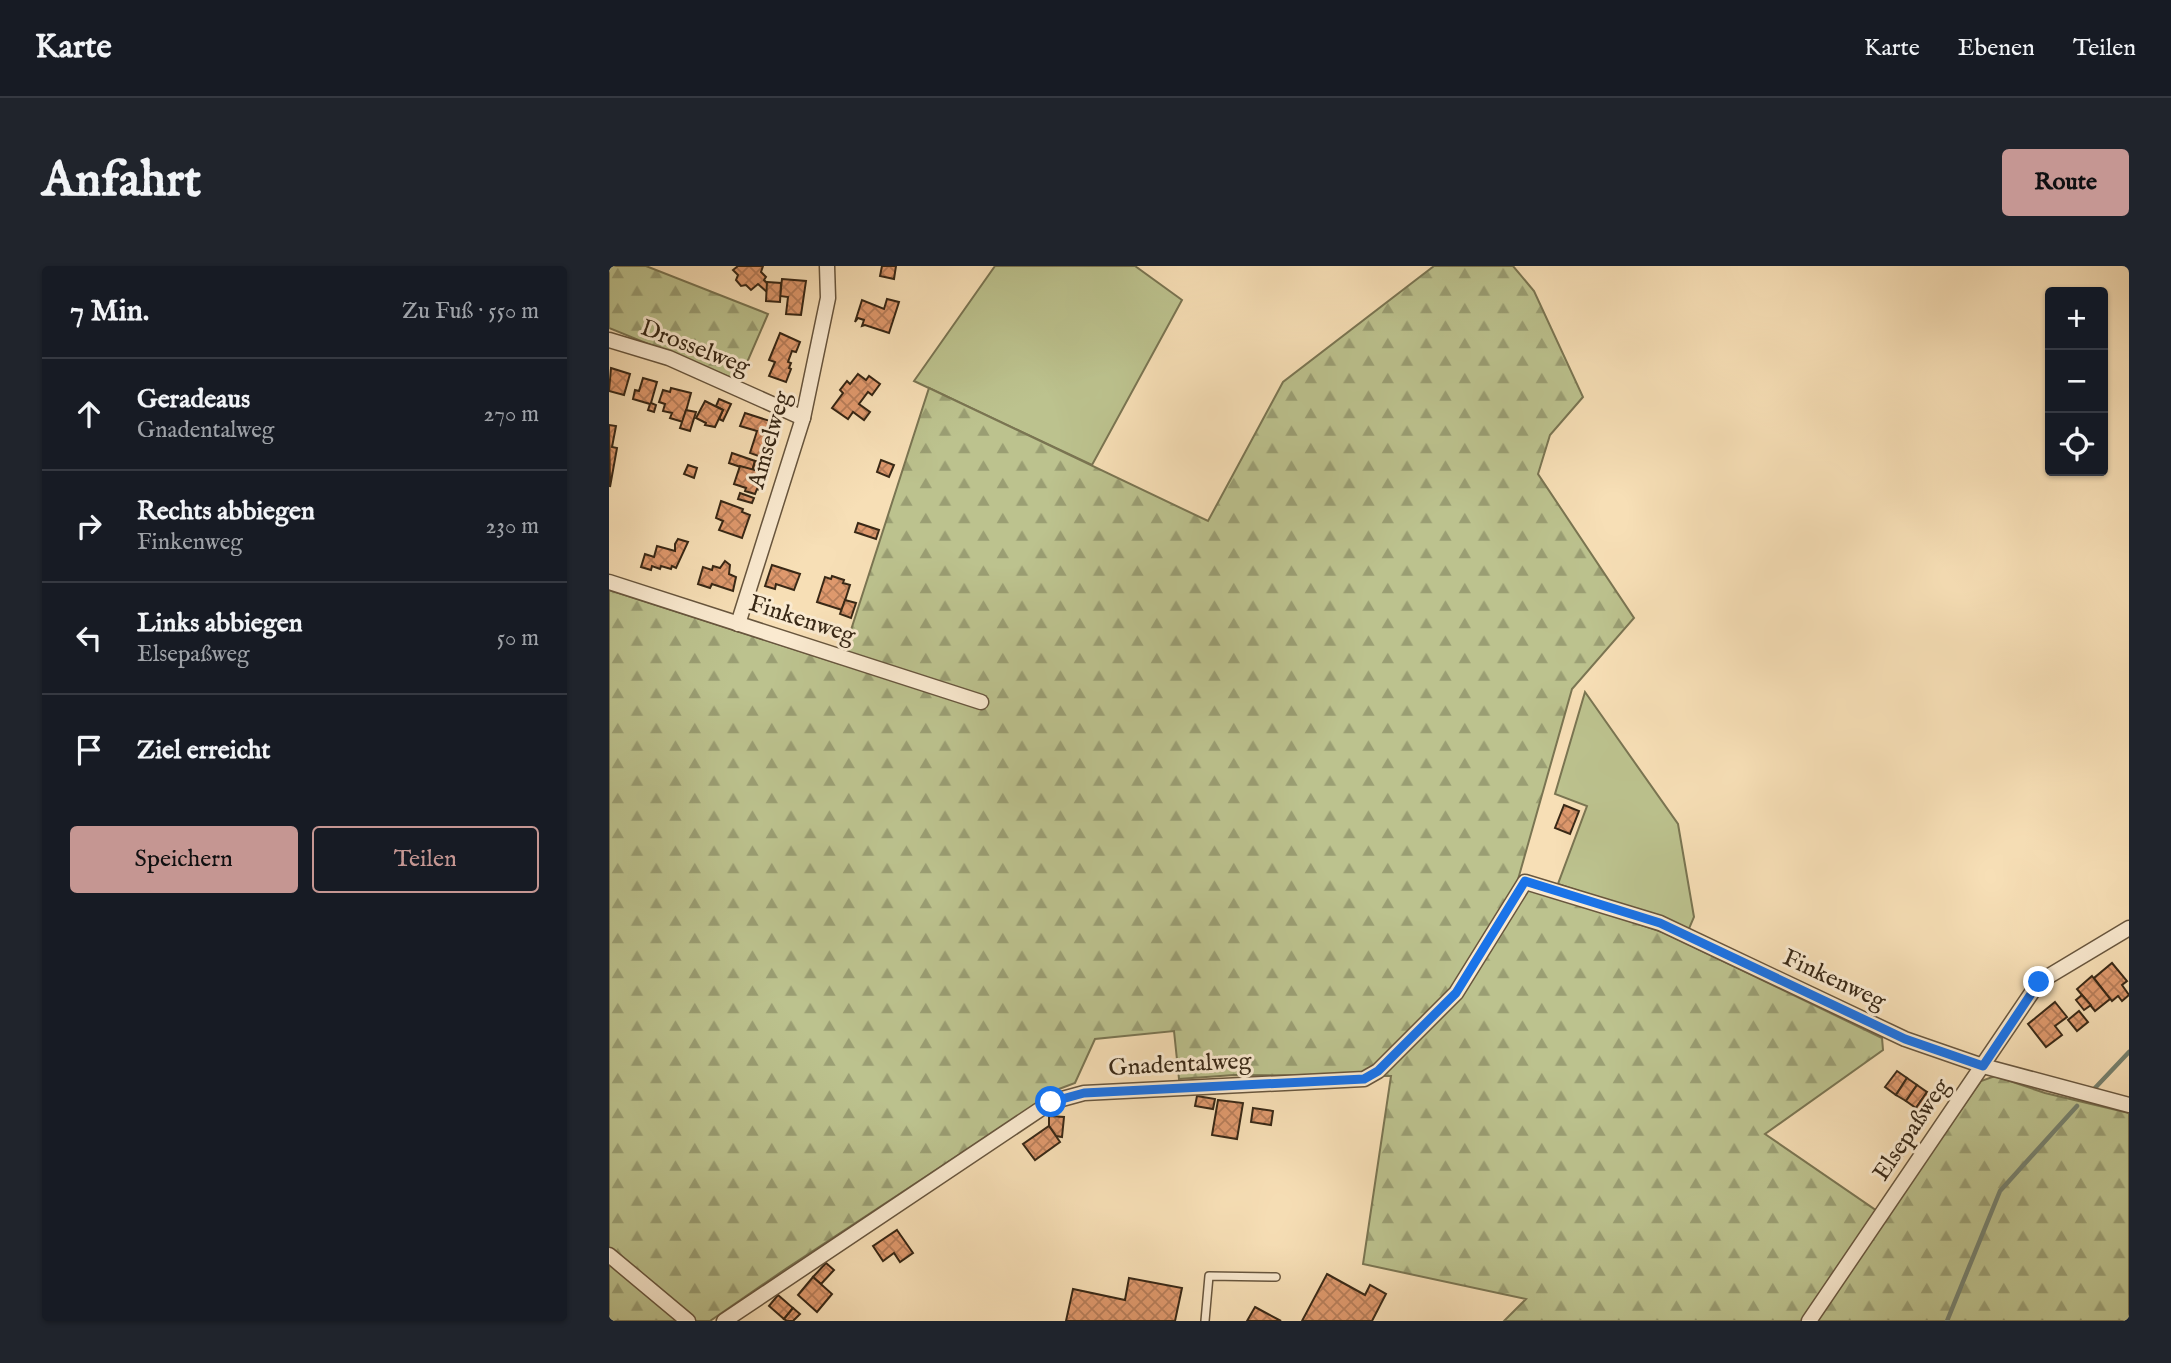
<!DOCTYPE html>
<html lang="de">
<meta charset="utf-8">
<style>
:root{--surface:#171b24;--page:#20242c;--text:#f1f3f6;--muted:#9ea1a6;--line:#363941;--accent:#c59692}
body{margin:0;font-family:"IM FELL English",serif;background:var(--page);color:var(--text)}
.controls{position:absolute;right:21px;top:21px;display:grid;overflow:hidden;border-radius:7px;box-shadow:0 2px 5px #0004}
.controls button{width:63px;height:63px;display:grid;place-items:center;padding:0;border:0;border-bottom:2px solid var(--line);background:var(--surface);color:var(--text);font:35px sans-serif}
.stop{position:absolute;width:21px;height:21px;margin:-16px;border:5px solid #1a73e8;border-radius:50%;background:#fff}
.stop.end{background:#1a73e8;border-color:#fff;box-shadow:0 2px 7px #0008}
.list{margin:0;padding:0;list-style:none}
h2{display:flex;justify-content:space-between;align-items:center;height:91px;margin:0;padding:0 28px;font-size:30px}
h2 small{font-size:23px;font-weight:400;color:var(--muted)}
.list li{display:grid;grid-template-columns:46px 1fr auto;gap:21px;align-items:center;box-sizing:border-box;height:112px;padding:0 28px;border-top:2px solid var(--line)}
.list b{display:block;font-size:26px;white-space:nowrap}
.list p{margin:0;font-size:23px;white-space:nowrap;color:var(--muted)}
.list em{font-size:23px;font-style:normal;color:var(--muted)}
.actions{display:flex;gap:14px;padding:21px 28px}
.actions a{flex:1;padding:16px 0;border:2px solid var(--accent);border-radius:7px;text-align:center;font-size:24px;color:var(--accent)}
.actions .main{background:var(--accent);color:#111}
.icon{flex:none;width:38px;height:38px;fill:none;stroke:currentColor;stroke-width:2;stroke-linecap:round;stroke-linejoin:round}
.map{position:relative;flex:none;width:1520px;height:1055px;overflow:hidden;border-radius:7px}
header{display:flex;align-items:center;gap:42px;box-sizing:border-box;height:98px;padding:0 35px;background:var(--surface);border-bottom:2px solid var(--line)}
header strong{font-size:33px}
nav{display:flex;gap:38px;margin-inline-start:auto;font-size:24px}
.intro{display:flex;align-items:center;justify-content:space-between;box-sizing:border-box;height:168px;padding:0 42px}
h1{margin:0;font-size:49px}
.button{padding:18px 32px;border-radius:7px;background:var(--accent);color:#111;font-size:24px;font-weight:700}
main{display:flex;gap:42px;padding:0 42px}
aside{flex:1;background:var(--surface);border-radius:7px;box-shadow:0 2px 5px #0004}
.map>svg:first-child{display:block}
.green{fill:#bcc28e;stroke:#7a7552;stroke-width:2}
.forest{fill:url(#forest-firs);stroke:#7a7552;stroke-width:2}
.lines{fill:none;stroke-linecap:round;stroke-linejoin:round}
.stream{stroke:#75816f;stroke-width:4.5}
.building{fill:url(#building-cross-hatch);stroke:#382816;stroke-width:2}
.lane-casing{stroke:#68563e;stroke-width:10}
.street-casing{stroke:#68563e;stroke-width:17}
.lane{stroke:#faead0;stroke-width:7}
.street{stroke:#faead0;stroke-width:14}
.route{stroke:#1a73e8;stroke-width:9}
.labels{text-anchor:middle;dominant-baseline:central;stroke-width:6;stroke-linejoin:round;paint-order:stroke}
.street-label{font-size:24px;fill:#382816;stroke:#faead0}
</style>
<header>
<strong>Karte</strong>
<nav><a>Karte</a><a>Ebenen</a><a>Teilen</a></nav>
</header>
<div class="intro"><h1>Anfahrt</h1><a class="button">Route</a></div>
<main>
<aside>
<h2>7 Min.<small>Zu Fuß · 550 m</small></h2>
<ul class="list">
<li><svg class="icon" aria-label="ahead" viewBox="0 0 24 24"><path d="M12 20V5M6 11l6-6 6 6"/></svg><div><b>Geradeaus</b><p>Gnadentalweg</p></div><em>270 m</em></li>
<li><svg class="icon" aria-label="right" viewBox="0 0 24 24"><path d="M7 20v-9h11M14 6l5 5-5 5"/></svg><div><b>Rechts abbiegen</b><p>Finkenweg</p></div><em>230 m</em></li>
<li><svg class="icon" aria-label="left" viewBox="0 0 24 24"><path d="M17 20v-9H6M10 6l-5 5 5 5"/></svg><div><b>Links abbiegen</b><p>Elsepaßweg</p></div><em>50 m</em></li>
<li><svg class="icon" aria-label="arrive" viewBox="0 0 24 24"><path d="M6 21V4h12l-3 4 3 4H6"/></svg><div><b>Ziel erreicht</b></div></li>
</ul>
<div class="actions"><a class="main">Speichern</a><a>Teilen</a></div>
</aside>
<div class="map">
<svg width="1520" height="1055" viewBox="0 0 1520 1055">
<defs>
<pattern id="forest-firs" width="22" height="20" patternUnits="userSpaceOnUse" patternTransform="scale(1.75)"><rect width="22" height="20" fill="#bcc28e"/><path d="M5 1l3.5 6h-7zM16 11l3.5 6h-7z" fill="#9a9e73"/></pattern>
<pattern id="building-cross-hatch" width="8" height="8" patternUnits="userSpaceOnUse" patternTransform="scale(1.75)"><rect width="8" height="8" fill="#df996d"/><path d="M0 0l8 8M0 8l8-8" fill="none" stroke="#b67d59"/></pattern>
</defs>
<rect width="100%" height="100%" fill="#f7dfb6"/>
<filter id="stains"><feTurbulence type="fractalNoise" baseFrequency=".00286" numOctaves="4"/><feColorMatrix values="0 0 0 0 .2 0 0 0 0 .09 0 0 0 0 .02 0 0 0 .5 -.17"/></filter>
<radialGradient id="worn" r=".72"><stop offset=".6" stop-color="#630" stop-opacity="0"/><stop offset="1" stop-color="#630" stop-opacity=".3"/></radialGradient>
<g class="green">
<polygon points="386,0 526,0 573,34 483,199 305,115"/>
<polygon points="976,426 1069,558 1085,651 1079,665 1056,654 949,618 978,540 946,528"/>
</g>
<g class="forest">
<polygon points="0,0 37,0 159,48 130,115 0,62"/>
<polygon points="825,0 904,0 925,25 974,131 941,169 929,208 1025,352 963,423 908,617 1056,667 1273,772 1274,784 1156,868 1277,951 1372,815 1386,810 1436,827 1520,847 1520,1055 895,1055 917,1033 754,998 782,810 625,809 570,813 565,765 486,773 466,817 450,823 178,1002 101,1055 0,1055 0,324 231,398 320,122 599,255 674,116"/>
</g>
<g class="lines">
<g class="stream">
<polyline points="1486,822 1520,786"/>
<polyline points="1338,1055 1391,925 1468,840"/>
</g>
</g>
<g class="building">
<polygon points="129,0 154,0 152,6 157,11 155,14 158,17 158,26 149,18 142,24 137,19 132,20 127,14 129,9 124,4"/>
<polygon points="273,0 287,0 285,13 271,10"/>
<polygon points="173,13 197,15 192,49 177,48 179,31 171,30"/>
<polygon points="158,16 172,17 171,36 157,35"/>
<polygon points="278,33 290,36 280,67 256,59 253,60 255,54 249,52 246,56 253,34 275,43"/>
<polygon points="171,67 191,76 187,86 183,85 179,96 182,97 180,102 182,103 177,116 160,110 166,96 160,94"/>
<polygon points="2,102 21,108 15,129 0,125"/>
<polygon points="249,108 257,114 260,110 271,118 263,129 259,126 250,138 261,146 255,154 244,146 239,153 223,142 234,127 231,124 238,115 241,118"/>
<polygon points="34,112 48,116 42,137 47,139 45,146 39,144 41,138 24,133 26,124 30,125"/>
<polygon points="62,122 82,127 74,156 61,152 63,147 54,145 56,138 50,136 54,124 61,126"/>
<polygon points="110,133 122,138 114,155 110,153 114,144 107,140"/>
<polygon points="96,135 114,144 106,161 96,159 97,157 87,152"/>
<polygon points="77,144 87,146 81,165 71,162"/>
<polygon points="136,147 170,158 158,193 141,187 148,165 131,160"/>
<polygon points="0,159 7,160 3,181 8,182 1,221"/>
<polygon points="123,187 146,195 143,205 120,197"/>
<polygon points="272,194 285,199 280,211 268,206"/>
<polygon points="146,195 160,199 157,207 144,203"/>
<polygon points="79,199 88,202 85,212 75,208"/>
<polygon points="131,200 157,207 151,224 148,223 146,228 136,225 137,222 125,218"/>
<polygon points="131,227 145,232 143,237 129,233"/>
<polygon points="112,235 134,243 133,246 141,249 133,272 110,264 114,255 107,252"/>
<polygon points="249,257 270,264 267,273 246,266"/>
<polygon points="69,273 79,276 67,302 63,300 62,303 52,300 51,303 43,300 42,304 32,301 36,288 45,291 48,280 66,285 66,278"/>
<polygon points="116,295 121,299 120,308 127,311 124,325 103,318 101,322 89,318 94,301 103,304 104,300 111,302"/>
<polygon points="163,299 191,308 185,324 167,318 166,323 156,320"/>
<polygon points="223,310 235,314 234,317 241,319 233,344 208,336 216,311 222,313"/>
<polygon points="236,334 247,337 242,352 231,348"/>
<polygon points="955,539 970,545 961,568 946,562"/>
<polygon points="1503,697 1518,715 1513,719 1520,729 1513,735 1509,730 1503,735 1485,712"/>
<polygon points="1483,710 1501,733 1486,745 1468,723"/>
<polygon points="1473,729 1482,739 1475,744 1467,734"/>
<polygon points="1446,736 1458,751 1446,760 1453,769 1437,781 1419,758"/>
<polygon points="1470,745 1479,756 1468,765 1459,754"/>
<polygon points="1288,805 1298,812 1287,829 1276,821"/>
<polygon points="1298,812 1308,819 1297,835 1287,829"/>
<polygon points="1308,819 1318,826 1307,842 1297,835"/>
<polygon points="1318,826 1329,833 1318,849 1307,842"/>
<polygon points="588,830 606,833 604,843 586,840"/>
<polygon points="609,834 634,837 628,873 603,869"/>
<polygon points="644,842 664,845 662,859 642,856"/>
<polygon points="440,850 455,851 453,871 447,870 440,860"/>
<polygon points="440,860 451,876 426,894 414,878"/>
<polygon points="1296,873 1302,878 1294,889 1288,884"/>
<polygon points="288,964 304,987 291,996 285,987 274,995 264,980"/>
<polygon points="217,997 225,1004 212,1018 204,1011"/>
<polygon points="718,1008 756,1029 761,1019 777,1028 763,1055 693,1055"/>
<polygon points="204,1011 223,1028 208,1046 189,1029"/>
<polygon points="520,1012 573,1022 566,1055 457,1055 464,1023 516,1034"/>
<polygon points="169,1029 184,1042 175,1053 160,1040"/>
<polygon points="646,1041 672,1055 638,1055"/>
<polygon points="184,1042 191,1048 184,1055 178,1055 175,1053"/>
</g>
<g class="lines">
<g class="lane-casing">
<polyline id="lane" points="596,1055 600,1010 667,1011"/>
</g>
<g class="street-casing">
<g id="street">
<polyline points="0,74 60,92 194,152"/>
<polyline points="0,316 372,436"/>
<polyline points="129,358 194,152 219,32 218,0"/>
<polyline points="0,989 79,1055"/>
<polyline points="115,1055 442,836 475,827 755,813 769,805 847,727 916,616 1051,657 1296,773 1374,800 1520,839"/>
<polyline points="1200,1055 1430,716 1520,662"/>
</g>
</g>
<use href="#lane" class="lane"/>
<use href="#street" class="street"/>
</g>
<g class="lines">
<polyline class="route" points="442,836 475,827 755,813 769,805 847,727 916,615 1051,657 1296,773 1374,800 1430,716"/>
</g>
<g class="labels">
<g class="street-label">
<text transform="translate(86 82) rotate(21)">Drosselweg</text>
<text transform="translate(161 174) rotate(-74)">Amselweg</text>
<text transform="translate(193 354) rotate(18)">Finkenweg</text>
<text transform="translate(1225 714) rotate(25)">Finkenweg</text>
<text transform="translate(571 799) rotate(-3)">Gnadentalweg</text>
<text transform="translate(1303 864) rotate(-56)">Elsepaßweg</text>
</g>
</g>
<rect width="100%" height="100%" filter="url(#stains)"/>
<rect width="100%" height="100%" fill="url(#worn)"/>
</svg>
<div class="controls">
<button>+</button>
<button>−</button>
<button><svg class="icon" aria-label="locate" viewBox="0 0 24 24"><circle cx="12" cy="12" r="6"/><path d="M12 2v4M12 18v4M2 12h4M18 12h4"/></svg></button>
</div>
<div class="stop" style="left:442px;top:836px"></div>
<div class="stop end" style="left:1430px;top:716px"></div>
</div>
</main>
